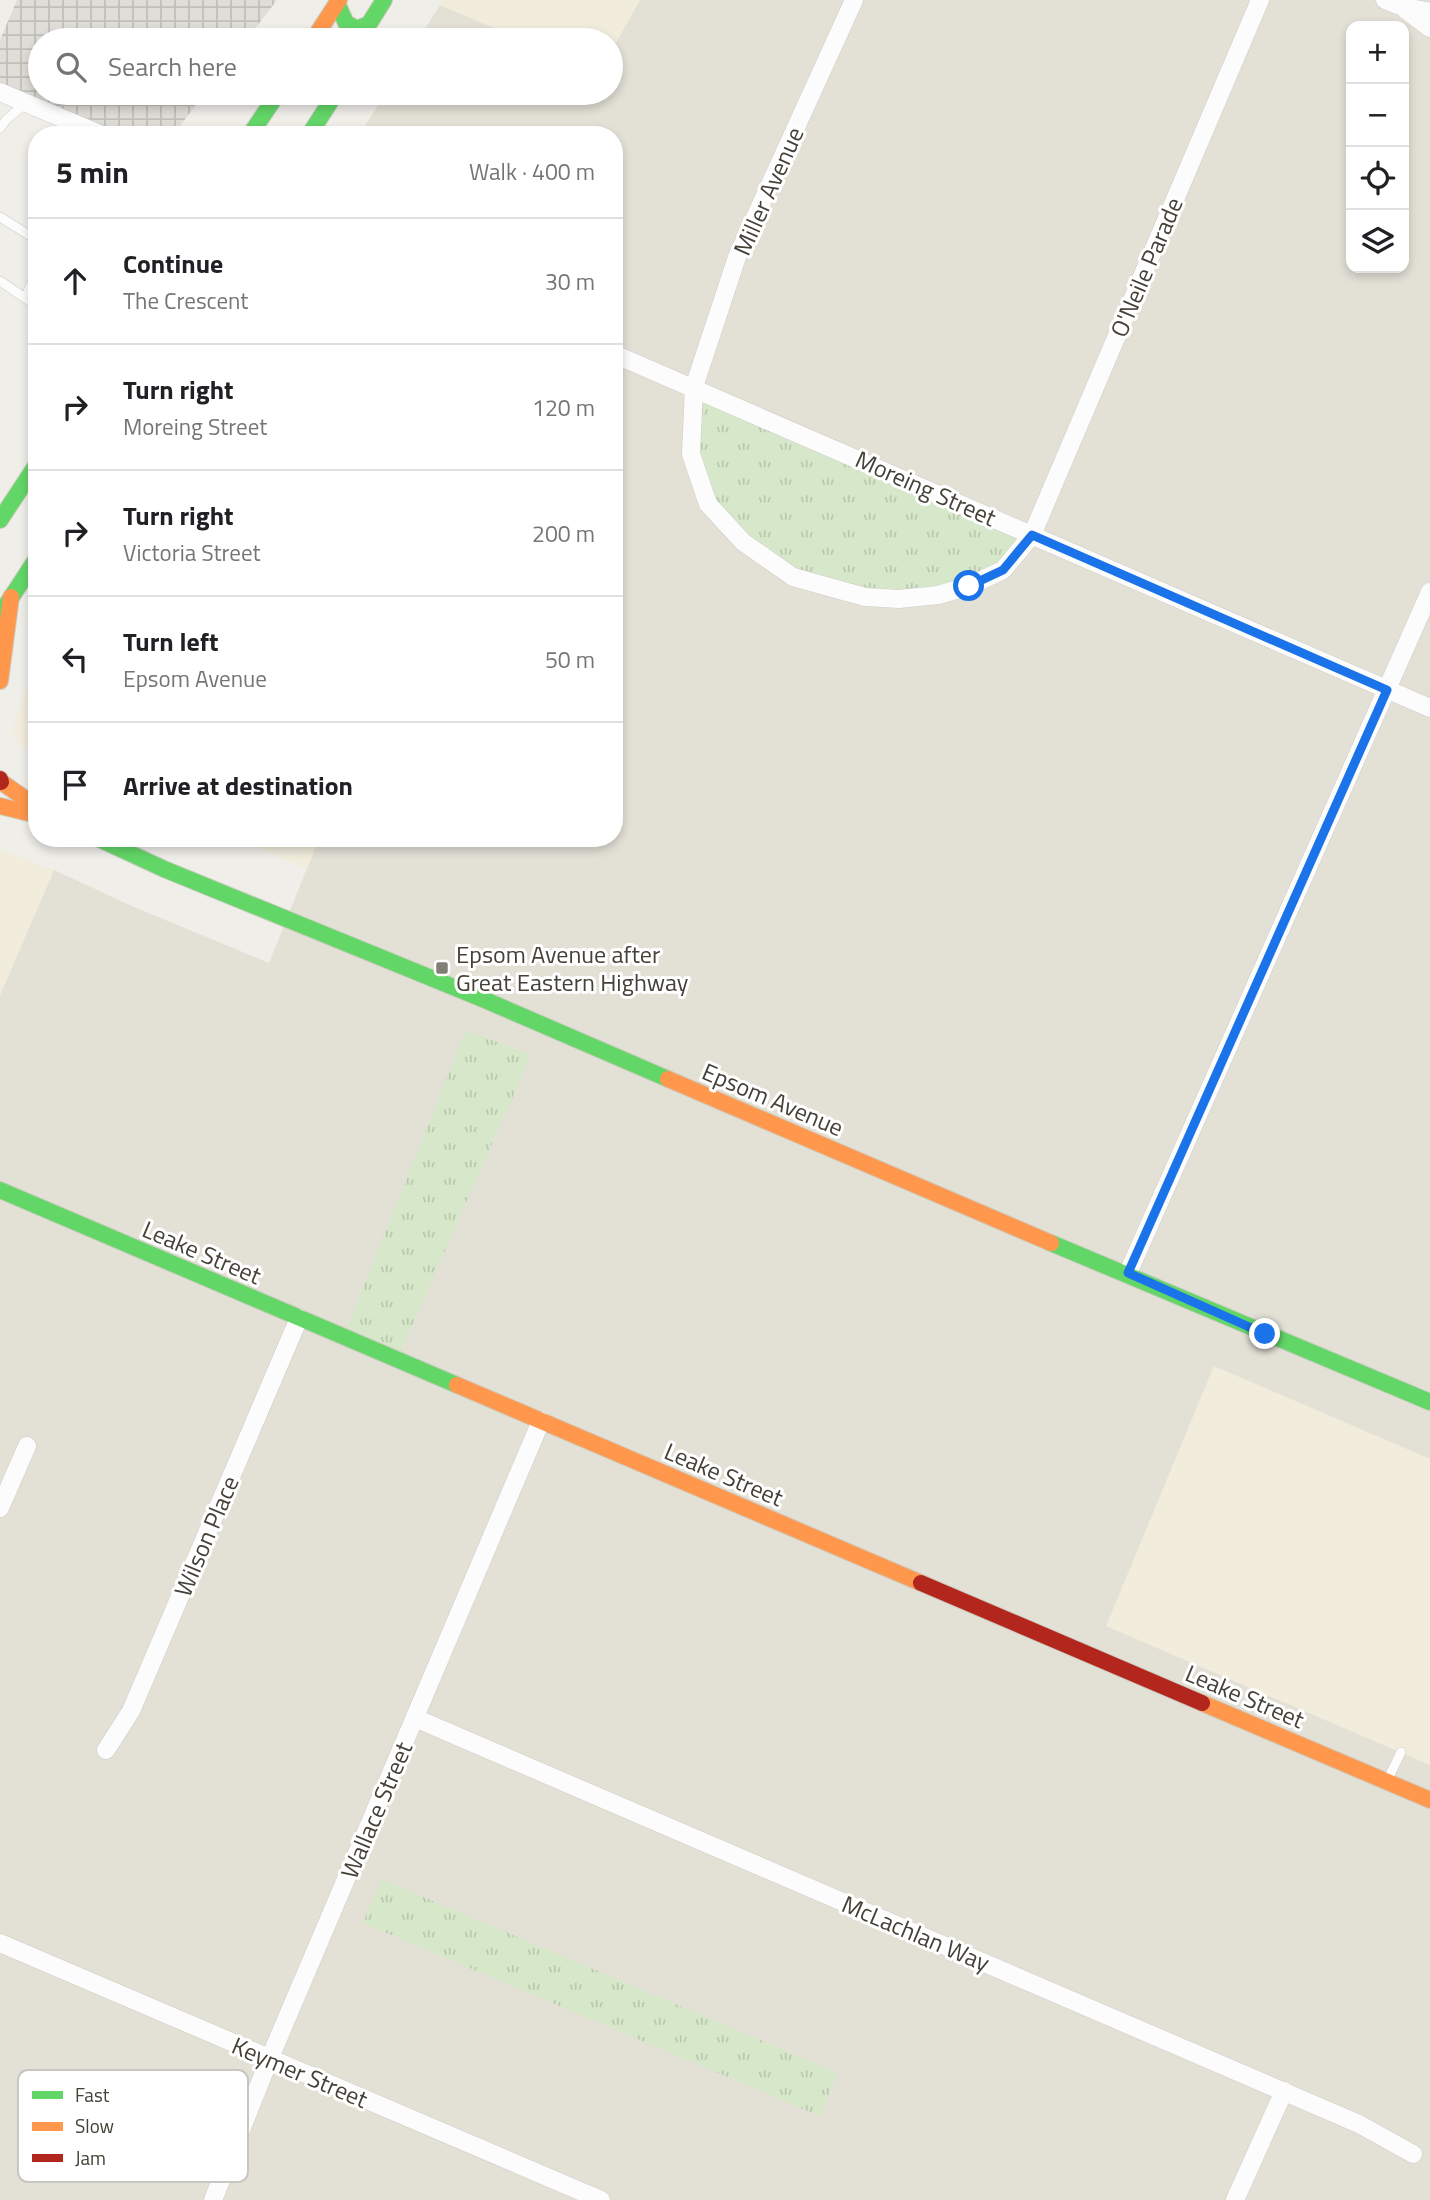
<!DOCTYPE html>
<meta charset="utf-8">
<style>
:root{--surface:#fff;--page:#f6f6f6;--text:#202124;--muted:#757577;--line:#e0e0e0}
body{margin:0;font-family:"Titillium Web",sans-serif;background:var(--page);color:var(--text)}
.controls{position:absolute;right:21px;top:21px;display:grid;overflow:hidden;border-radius:14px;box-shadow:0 4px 10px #0003}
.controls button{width:63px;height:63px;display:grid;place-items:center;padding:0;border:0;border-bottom:2px solid var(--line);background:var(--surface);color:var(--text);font:35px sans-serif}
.stop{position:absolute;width:21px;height:21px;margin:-16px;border:5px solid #1a73e8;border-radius:50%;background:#fff}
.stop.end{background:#1a73e8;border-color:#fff;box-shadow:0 2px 7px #0008}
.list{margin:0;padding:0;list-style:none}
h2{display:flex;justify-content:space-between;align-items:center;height:91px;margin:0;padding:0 28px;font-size:30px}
h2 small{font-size:23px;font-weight:400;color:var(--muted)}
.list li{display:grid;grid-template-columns:46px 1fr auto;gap:21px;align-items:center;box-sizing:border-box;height:126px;padding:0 28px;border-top:2px solid var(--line)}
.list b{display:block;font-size:26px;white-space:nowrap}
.list p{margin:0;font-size:23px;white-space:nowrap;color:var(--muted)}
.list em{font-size:23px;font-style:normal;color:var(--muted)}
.icon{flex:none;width:38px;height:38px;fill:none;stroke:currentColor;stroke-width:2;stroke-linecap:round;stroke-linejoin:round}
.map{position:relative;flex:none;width:1430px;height:2200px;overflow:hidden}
.search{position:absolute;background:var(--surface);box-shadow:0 4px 10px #0003;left:28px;top:28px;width:595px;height:77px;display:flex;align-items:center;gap:18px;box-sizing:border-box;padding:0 24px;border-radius:38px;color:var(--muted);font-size:26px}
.panel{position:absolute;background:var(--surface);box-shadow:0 4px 10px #0003;left:28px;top:126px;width:595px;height:721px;border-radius:28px}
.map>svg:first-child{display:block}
.residential{fill:#e3e1d6;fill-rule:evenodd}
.commercial{fill:#f1ecdc}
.industrial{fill:url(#industrial-grid)}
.park{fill:url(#park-tufts)}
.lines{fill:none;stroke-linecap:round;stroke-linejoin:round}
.lane-casing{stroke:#cdccc6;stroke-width:10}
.street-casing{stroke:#cdccc6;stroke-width:19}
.fast-casing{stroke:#ceccc0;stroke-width:18}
.slow-casing{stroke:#ceccc0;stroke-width:18}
.jam-casing{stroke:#ceccc0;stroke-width:18}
.lane{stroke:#fdfcfc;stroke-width:9}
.street{stroke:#fdfcfc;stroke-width:18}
.fast{stroke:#63d668;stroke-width:16}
.slow{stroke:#ff974d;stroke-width:16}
.jam{stroke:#b3261e;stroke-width:16}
.route{stroke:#1a73e8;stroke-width:9}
.poi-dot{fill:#807e75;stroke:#fff;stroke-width:2.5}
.labels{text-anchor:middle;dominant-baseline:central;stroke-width:6;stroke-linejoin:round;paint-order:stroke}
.street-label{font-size:24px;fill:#444136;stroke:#fff}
.poi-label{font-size:24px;fill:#444136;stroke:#fff;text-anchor:start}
.key{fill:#fff;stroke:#c7c6c3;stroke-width:2}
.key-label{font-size:19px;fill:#444136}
</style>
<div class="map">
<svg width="1430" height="2200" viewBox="0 0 1430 2200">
<defs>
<pattern id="industrial-grid" width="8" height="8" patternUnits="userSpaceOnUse" patternTransform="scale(1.75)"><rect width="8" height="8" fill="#dfddd7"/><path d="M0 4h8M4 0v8" fill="none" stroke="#c1bfb9"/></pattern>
<pattern id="park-tufts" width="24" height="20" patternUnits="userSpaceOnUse" patternTransform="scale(1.75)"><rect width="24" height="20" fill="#d7e8ca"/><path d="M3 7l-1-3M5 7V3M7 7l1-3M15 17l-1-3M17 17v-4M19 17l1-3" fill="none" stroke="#bac8ae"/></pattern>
</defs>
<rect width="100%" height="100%" fill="#efeee9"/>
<g class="residential">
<path d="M640,0H1430V2200H0V995L54,870L134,907L269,963L319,838H614V135H359L386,93H611V51ZM1351,26H1404V268H1351Z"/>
<polygon points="440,5 523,40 418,40"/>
</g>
<g class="commercial">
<polygon points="443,0 640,0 611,51 611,40 523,40 440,5"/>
<polygon points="37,670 37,753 21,747 13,731 22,699"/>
<polygon points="237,838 319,838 307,869"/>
<polygon points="0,850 54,870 0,995"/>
<polygon points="1214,1366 1430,1459 1430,1765 1106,1626"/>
</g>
<polygon class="industrial" points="17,0 277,0 246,40 40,40 40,93 205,93 173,135 102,135 0,92 0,40"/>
<g class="park">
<polygon points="694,387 1032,535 1003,570 900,599 793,577 708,504 691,454"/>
<polygon points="466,1030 531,1055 401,1351 347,1328"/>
<polygon points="381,1879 838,2073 820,2116 363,1923"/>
</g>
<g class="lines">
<g class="lane-casing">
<g id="lane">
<polyline points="0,128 7,119 26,103"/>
<polyline points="0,217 37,240"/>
<polyline points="0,281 37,306"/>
<polyline points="25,298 37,272"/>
<polyline points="1388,1779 1401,1752"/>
</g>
</g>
<g class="street-casing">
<g id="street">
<polyline points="854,0 737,257 694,387 691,454 708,504 743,542 793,577 865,597 899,599 938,595 969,586 1003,570 1032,535 1260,0"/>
<polyline points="1385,0 1400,6 1430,12"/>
<polyline points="1406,10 1430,28"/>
<polyline points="0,92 102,135"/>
<polyline points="614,354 1430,708"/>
<polyline points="1128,1273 1430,592"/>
<polyline points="0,1508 27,1446"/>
<polyline points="415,1718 1359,2124 1413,2154"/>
<polyline points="106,1750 131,1711 299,1318"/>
<polyline points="0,1943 601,2200"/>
<polyline points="213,2200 269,2060 541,1421"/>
<polyline points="1235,2200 1284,2091"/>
</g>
</g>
<g class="fast-casing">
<g id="fast">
<polyline points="337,3 346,23 357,29 369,24 384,0"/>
<polyline points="250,135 278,93"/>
<polyline points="309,135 336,93"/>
<polyline points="0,520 37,464"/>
<polyline points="1,613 37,558"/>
<polyline points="97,838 164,869 485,1000 668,1079"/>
<polyline points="0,1190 457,1385"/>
<polyline points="1051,1243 1430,1402"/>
</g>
</g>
<g class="slow-casing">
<g id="slow">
<polyline points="313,40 339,0"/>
<polyline points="0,681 11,597"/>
<polyline points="0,781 37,807"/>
<polyline points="0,806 37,815"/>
<polyline points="668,1079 1051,1243"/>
<polyline points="457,1385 921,1583"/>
<polyline points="1202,1703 1430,1800"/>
</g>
</g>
<g class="jam-casing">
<g id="jam">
<polyline points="0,779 1,782"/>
<polyline points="921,1583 1202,1703"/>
</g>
</g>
<use href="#lane" class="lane"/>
<use href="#street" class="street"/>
<use href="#fast" class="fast"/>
<use href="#slow" class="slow"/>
<use href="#jam" class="jam"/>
</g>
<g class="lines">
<polyline class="route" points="969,586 1003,570 1032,535 1387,690 1128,1273 1265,1334"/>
</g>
<rect class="poi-dot" x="435" y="961" width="14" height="14" rx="3.5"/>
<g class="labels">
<g class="street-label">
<text transform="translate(768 191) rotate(-66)">Miller Avenue</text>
<text transform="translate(1146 267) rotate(-67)">O'Neile Parade</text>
<text transform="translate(926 488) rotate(24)">Moreing Street</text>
<text transform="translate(773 1099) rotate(23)">Epsom Avenue</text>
<text transform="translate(202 1252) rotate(23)">Leake Street</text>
<text transform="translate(724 1474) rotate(23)">Leake Street</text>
<text transform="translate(206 1536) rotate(-67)">Wilson Place</text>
<text transform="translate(1245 1696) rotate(23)">Leake Street</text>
<text transform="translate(376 1810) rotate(-67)">Wallace Street</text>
<text transform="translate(916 1933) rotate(23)">McLachlan Way</text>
<text transform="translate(300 2072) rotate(23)">Keymer Street</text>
</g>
<g class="poi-label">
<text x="456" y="954">Epsom Avenue after<tspan x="456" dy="28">Great Eastern Highway</tspan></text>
</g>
</g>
<rect x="18" y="2070" width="230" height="112" rx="10" class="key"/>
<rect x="32" y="2091" width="31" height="8" fill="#63d668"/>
<rect x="32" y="2122" width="31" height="9" fill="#ff974d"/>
<rect x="32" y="2154" width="31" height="8" fill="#b3261e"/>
<g class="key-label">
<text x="75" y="2102">Fast</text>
<text x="75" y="2133">Slow</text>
<text x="75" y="2165">Jam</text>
</g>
</svg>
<div class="controls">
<button>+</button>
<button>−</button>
<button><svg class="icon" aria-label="locate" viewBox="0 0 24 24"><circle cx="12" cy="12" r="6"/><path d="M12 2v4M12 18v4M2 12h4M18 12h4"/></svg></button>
<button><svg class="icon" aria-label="layers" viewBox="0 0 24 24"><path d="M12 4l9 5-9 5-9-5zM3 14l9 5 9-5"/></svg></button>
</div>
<div class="stop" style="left:969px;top:586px"></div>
<div class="stop end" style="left:1265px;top:1334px"></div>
<div class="search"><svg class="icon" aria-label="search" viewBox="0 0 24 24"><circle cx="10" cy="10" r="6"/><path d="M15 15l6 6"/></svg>Search here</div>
<section class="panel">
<h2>5 min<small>Walk · 400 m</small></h2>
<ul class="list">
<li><svg class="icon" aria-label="ahead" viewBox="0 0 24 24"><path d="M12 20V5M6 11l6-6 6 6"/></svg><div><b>Continue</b><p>The Crescent</p></div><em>30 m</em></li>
<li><svg class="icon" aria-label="right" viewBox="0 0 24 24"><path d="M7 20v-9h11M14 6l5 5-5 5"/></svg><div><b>Turn right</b><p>Moreing Street</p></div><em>120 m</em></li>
<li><svg class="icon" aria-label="right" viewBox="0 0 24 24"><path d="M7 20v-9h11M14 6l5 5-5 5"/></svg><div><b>Turn right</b><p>Victoria Street</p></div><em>200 m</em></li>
<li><svg class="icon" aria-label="left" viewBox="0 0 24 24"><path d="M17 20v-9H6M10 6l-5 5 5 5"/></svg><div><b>Turn left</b><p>Epsom Avenue</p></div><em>50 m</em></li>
<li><svg class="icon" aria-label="arrive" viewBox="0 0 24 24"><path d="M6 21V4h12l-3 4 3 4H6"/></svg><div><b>Arrive at destination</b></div></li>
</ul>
</section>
</div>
